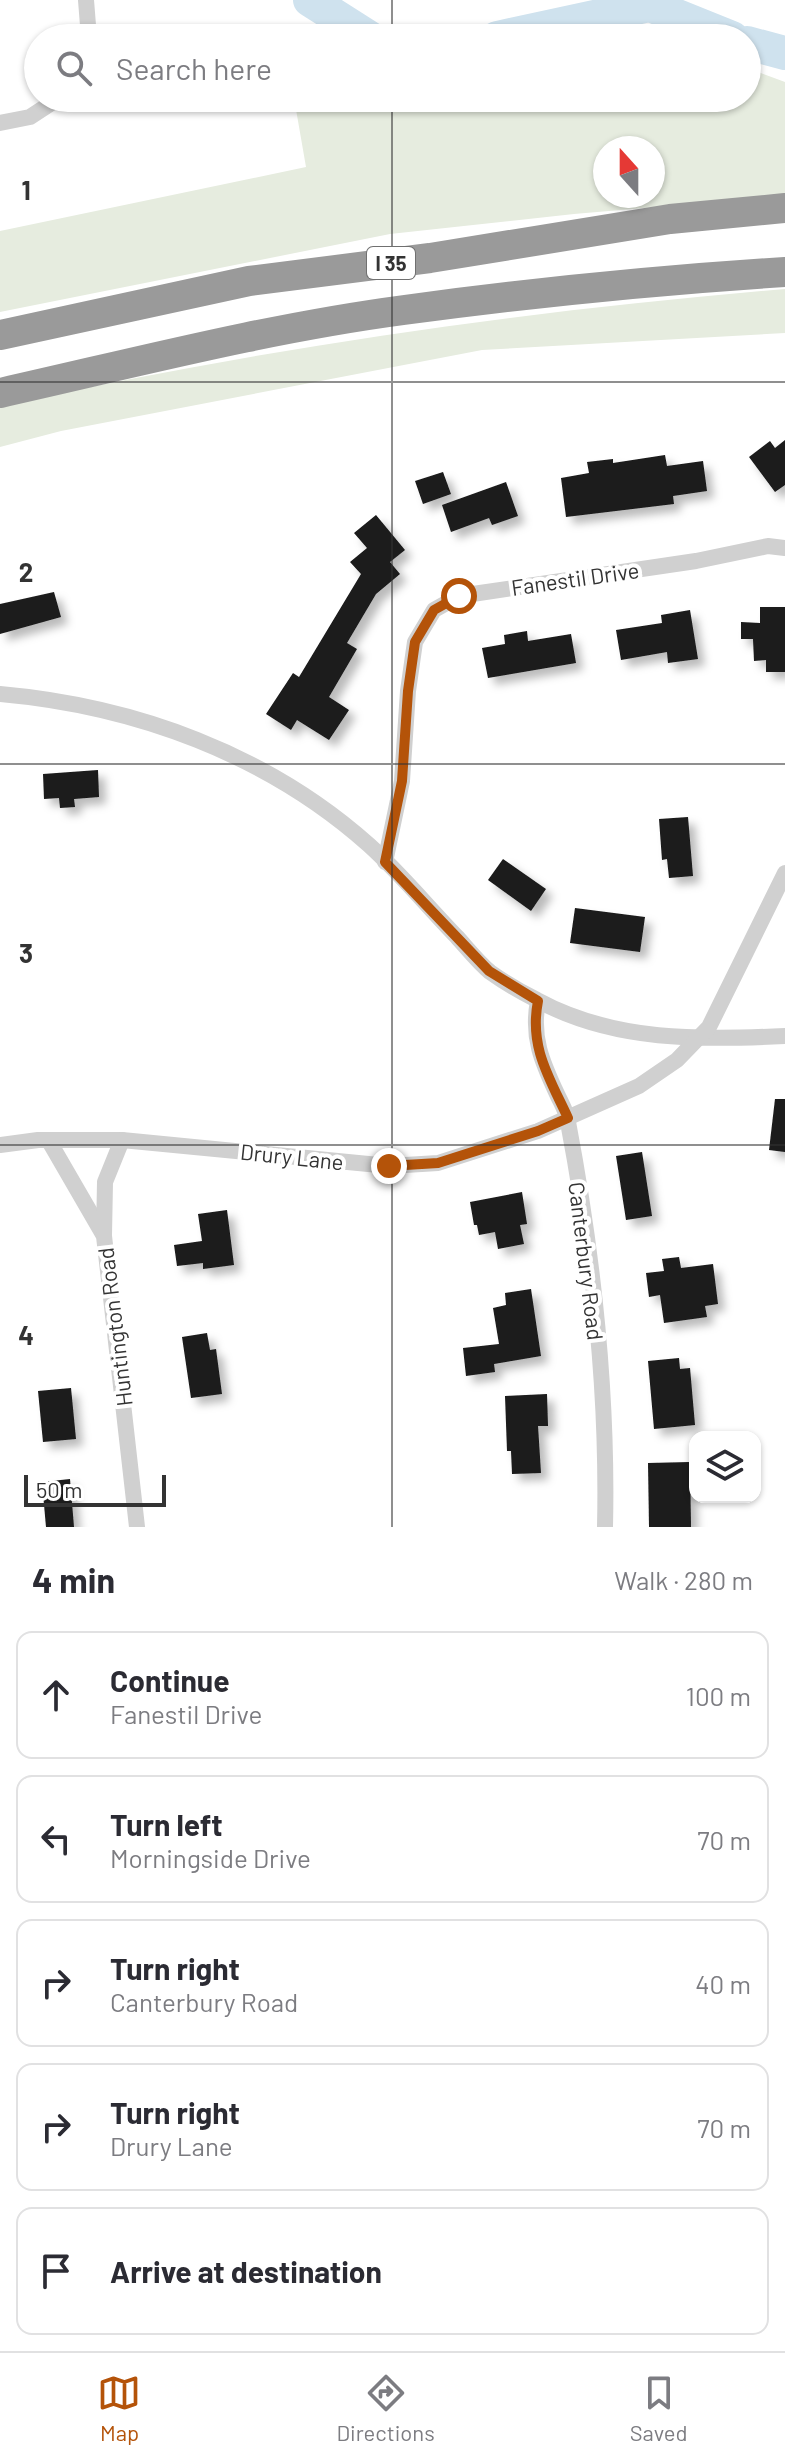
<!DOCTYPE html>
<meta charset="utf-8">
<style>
:root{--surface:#fff;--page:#f2f2f3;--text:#2b2b33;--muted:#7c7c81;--line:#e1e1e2;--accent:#b45309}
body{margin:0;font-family:Barlow,sans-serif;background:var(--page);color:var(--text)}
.controls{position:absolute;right:24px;bottom:24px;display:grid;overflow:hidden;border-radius:16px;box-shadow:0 2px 6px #0004}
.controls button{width:72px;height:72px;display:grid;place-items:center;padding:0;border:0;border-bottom:2px solid var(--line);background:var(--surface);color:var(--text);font:40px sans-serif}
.compass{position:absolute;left:593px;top:136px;width:72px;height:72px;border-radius:50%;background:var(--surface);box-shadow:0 2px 6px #0004;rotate:339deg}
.scale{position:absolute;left:24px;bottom:20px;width:142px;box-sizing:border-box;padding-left:8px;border:4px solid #333;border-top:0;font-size:22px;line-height:28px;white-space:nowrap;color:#333;-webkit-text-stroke:6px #fff;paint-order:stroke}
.stop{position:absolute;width:24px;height:24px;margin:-18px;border:6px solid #b45309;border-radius:50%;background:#fff}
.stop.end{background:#b45309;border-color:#fff;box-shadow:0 2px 8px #0008}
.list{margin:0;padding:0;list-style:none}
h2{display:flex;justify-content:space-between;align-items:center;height:104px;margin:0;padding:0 32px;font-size:34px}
h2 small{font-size:26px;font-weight:400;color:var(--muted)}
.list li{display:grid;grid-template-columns:52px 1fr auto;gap:24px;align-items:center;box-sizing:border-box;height:128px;margin:0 16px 16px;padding:0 16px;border:2px solid var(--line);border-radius:16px}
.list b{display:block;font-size:30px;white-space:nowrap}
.list p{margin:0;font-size:26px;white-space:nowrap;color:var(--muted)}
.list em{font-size:26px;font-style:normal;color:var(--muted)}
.icon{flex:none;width:44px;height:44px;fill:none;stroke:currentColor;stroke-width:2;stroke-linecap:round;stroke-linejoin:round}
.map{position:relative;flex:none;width:785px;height:1527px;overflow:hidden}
.search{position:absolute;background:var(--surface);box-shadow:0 2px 6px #0004;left:24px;right:24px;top:24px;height:88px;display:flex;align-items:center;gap:20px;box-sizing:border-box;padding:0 28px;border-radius:44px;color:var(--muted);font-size:30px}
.sheet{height:824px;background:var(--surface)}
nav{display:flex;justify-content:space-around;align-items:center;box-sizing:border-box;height:112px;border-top:2px solid var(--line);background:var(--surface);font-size:22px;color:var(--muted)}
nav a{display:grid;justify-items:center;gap:4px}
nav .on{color:var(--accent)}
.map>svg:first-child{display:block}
.green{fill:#e6ecdf;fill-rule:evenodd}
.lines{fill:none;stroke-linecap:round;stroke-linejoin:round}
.river{stroke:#cfe2ee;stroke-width:34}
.building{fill:#1a1a1a;filter:url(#shadow)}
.minor{stroke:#d0d0d0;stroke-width:16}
.motorway{stroke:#9a9a9a;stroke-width:30}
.route{stroke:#b45309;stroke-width:10}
.grid{fill:none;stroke:#333;stroke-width:2;stroke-opacity:0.55}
.labels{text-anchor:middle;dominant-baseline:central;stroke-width:8;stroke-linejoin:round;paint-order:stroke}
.shield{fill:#fff;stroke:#707070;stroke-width:2}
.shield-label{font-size:20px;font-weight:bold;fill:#333}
.street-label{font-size:22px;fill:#333;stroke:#fff}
.grid-label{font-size:26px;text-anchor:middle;font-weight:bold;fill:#333;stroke:#fff;stroke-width:8;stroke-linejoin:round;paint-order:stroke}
</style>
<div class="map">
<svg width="785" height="1527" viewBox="0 0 785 1527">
<defs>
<filter id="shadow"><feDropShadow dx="7" dy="7" stdDeviation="4" flood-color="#0004"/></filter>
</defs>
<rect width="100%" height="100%" fill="#fff"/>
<g class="green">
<path d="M747,68L785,82V196L574,214L390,234L0,312V231L306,167L294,98H747ZM605,148H653V196H605Z"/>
<path d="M785,289V333L482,350L61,431L0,447V406C259,349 521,311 785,289Z"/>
</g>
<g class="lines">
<g class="river">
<polyline points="310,0 370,38"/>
<polyline points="497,38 650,5 732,38"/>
<polyline points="747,43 785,53"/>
</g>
</g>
<g class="building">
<polygon points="785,440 785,485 775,492 749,457 770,441 775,448"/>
<polygon points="665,455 667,466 703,461 707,491 673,496 674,504 566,517 561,478 589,473 587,462 613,459 613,463"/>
<polygon points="443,472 451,494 423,504 415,481"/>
<polygon points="506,482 518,516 492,525 489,518 451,532 442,505"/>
<polygon points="376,515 405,550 390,562 400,574 376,594 347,643 357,649 329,697 349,710 329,740 297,720 291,730 266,714 293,673 299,677 361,574 350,562 367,548 354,533"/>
<polygon points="54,592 61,617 0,634 0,604"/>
<polygon points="760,607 785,607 785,672 766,672 766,660 754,661 753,639 741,639 741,622 760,623"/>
<polygon points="690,610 698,659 668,663 667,652 621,660 616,630 662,623 661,615"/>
<polygon points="527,631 528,641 571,634 576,663 488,678 482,648 505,644 504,635"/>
<polygon points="98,770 99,797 74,799 75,807 60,808 59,798 44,799 43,774"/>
<polygon points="688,817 693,876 669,878 667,859 662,860 659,819"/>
<polygon points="503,859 546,889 531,911 488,880"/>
<polygon points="575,908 645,917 640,952 570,943"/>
<polygon points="775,1099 785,1099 785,1152 769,1150"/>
<polygon points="642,1152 652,1216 626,1220 616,1156"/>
<polygon points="522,1192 527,1224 520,1225 524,1244 498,1249 495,1232 479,1235 477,1225 474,1225 470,1202"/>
<polygon points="227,1210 234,1265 203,1269 203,1263 177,1266 174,1245 202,1241 198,1214"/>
<polygon points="679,1257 681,1268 713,1264 718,1304 705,1306 707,1317 664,1323 660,1295 649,1297 646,1273 664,1271 662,1259"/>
<polygon points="531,1289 541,1356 494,1364 495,1372 466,1376 463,1348 499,1344 493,1308 506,1305 505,1293"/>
<polygon points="207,1333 210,1350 216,1349 222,1394 191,1398 182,1337"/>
<polygon points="679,1358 680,1369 690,1368 695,1425 654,1429 648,1361"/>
<polygon points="71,1388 76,1439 43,1442 38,1391"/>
<polygon points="547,1394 548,1426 538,1426 541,1473 512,1474 511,1451 507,1451 505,1396"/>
<polygon points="690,1462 691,1527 649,1527 648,1463"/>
<polygon points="70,1479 74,1527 46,1527 42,1482"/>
</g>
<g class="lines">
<g class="minor">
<polyline points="86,0 89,38"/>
<polyline points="0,123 30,117 59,98"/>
<path d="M0,694C135,706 267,754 369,845C400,873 428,907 457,937C467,948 478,962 490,972C504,982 521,992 537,1000C614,1042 701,1040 785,1036"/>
<polyline points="385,862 402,781 408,691 415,642 434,610 459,596 696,561 768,546 785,548"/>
<path d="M538,1001C531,1037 542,1062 557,1094C561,1103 567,1112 568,1122C593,1254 608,1393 605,1527"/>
<polyline points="49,1141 104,1236 137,1527"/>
<polyline points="0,1145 38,1140 122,1140 389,1166 438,1163 538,1131 639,1086 677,1060 709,1027 785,873"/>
<polyline points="104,1235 105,1182 122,1140"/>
</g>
<g class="motorway">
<polyline points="0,335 249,281 430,258 670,219 785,208"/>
<path d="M0,393C134,363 268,328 404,310C530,293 658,280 785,272"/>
</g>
</g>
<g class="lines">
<path class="route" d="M389,1166L438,1163L538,1131L568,1118C549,1077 529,1047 538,1001L489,971L385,862L402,781L408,691L415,642L434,610L459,596"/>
</g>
<path class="grid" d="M392,0V38M392,98V1527M0,382H785M0,764H785M0,1145H785"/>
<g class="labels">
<rect class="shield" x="367" y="247" width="48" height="32" rx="6"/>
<g class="shield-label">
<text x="391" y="263">I 35</text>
</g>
<g class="street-label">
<text transform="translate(575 578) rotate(-8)">Fanestil Drive</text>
<text transform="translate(292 1156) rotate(6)">Drury Lane</text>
<text transform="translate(587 1261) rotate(83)">Canterbury Road</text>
<text transform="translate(114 1327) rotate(-97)">Huntington Road</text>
</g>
</g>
<g class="grid-label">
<text x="26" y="200">1</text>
<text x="26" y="582">2</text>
<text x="26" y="963">3</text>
<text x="26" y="1345">4</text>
</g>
</svg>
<div class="controls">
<button><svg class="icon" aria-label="layers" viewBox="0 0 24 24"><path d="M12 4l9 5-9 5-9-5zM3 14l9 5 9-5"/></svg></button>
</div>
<svg class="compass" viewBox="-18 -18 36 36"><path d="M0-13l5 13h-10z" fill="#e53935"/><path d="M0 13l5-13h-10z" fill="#7c7c81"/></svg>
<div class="scale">50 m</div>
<div class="stop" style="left:459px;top:596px"></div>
<div class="stop end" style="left:389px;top:1166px"></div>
<div class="search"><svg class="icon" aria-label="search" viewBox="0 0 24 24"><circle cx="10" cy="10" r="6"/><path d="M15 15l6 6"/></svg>Search here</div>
</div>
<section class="sheet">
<h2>4 min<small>Walk · 280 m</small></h2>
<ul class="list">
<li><svg class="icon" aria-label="ahead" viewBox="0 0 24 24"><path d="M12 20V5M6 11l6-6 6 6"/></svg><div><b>Continue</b><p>Fanestil Drive</p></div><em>100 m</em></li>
<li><svg class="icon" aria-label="left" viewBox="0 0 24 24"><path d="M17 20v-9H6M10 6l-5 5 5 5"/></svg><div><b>Turn left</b><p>Morningside Drive</p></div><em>70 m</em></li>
<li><svg class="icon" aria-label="right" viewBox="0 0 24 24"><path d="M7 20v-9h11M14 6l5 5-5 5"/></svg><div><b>Turn right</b><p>Canterbury Road</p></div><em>40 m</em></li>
<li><svg class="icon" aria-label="right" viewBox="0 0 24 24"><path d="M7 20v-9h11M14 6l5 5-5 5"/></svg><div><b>Turn right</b><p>Drury Lane</p></div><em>70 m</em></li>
<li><svg class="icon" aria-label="arrive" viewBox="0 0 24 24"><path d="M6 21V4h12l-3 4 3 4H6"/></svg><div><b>Arrive at destination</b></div></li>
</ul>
</section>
<nav>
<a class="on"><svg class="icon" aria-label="map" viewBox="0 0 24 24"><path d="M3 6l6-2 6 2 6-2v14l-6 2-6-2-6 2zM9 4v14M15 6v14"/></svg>Map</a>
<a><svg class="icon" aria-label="directions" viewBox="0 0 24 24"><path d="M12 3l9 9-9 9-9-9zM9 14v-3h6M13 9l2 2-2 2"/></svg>Directions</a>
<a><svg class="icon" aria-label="saved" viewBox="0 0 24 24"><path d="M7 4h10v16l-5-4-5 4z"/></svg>Saved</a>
</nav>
